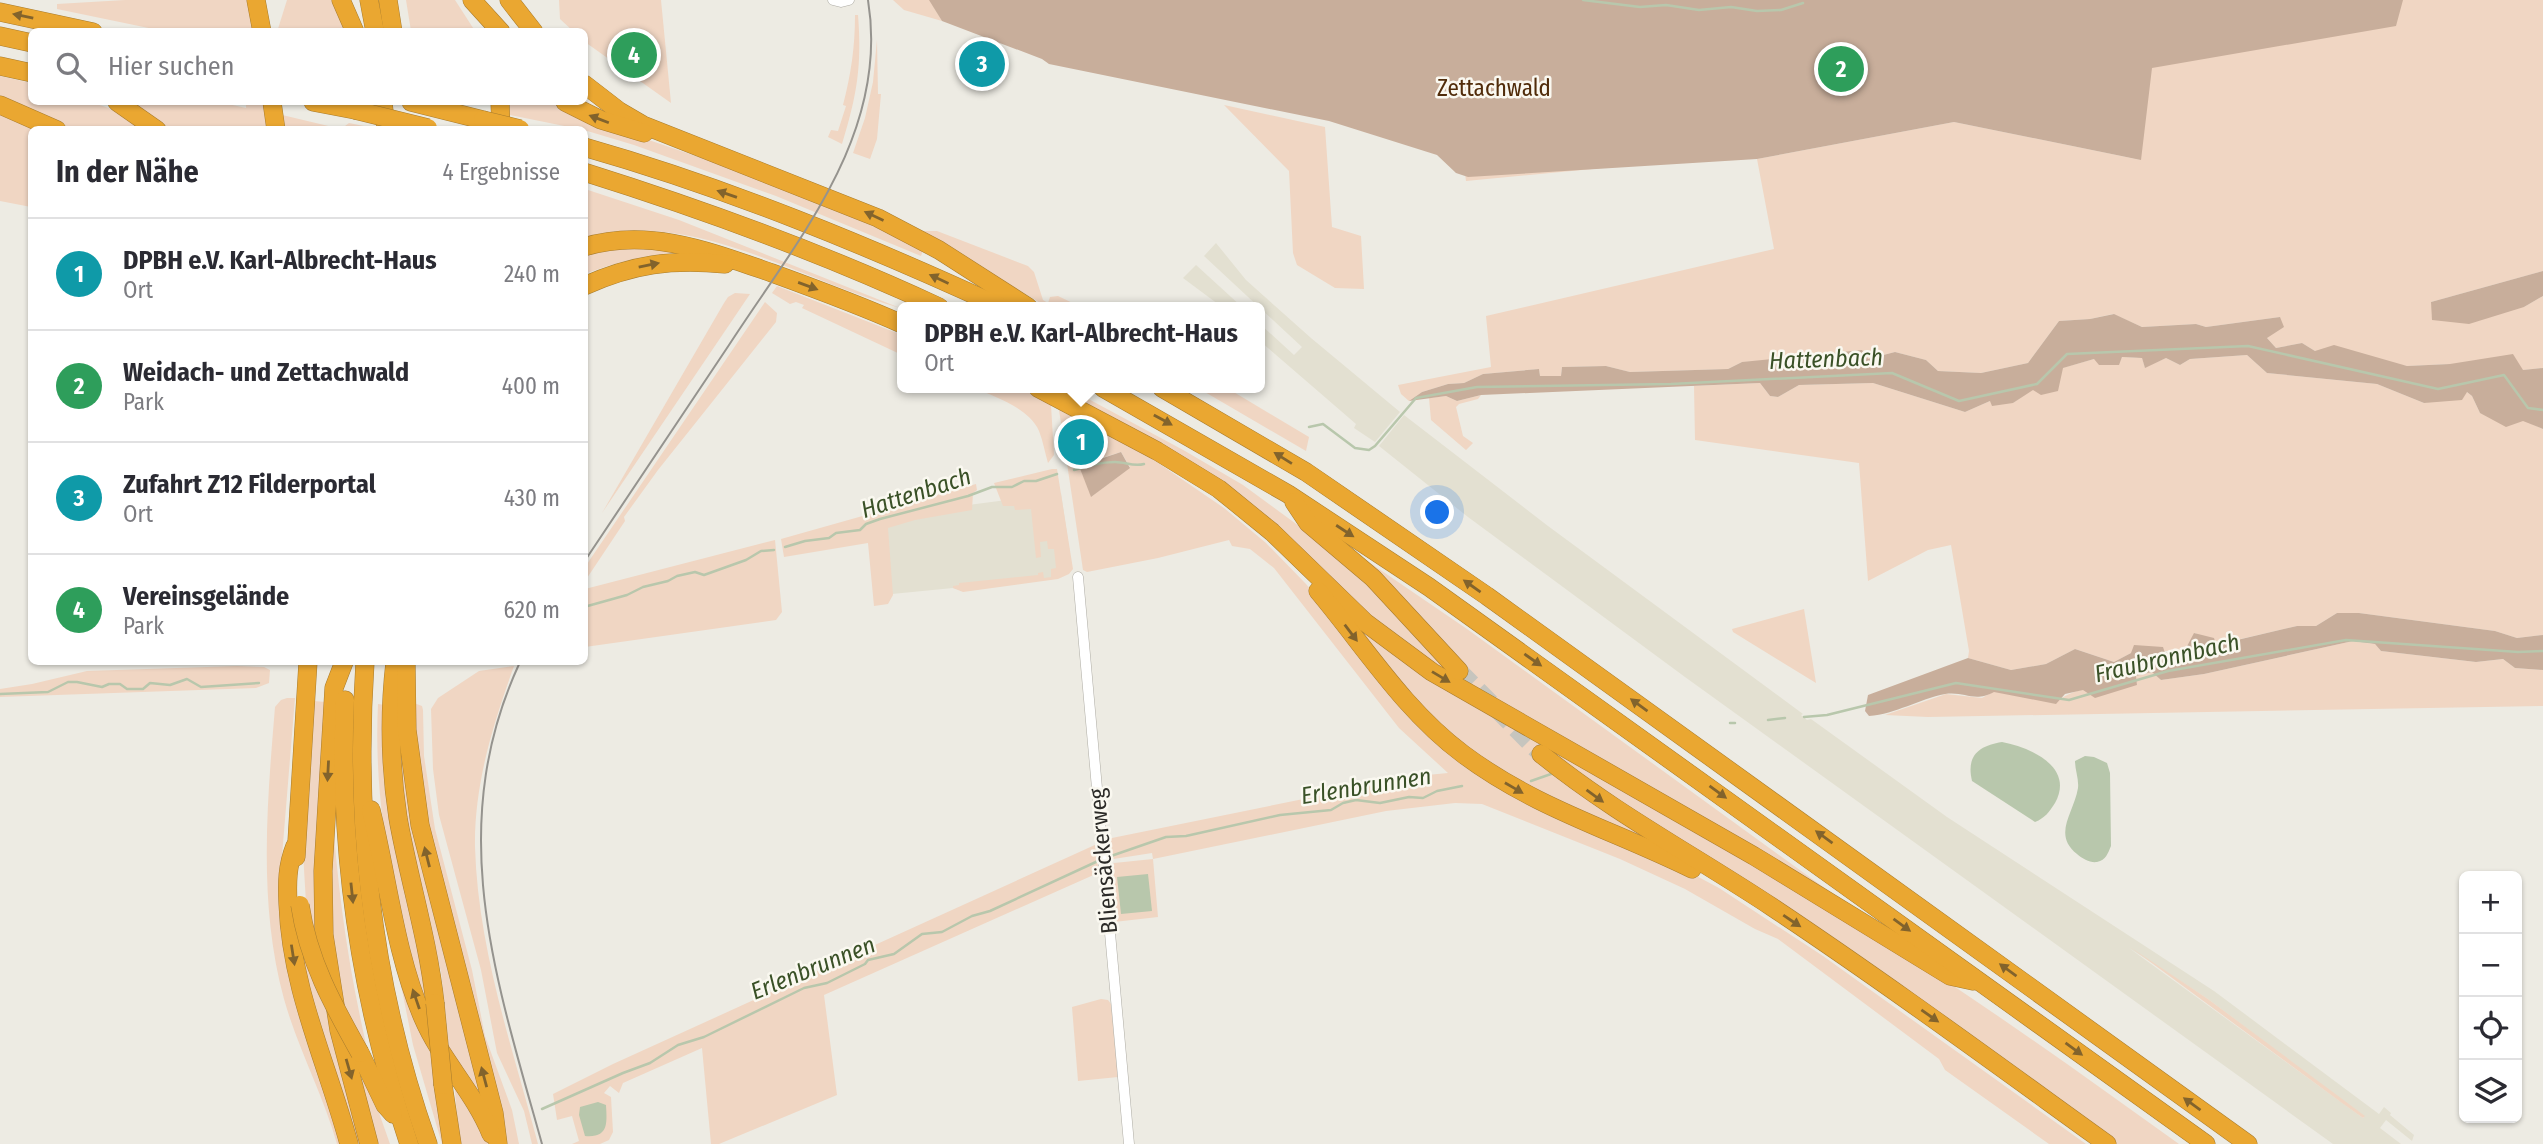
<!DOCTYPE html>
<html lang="de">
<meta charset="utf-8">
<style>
:root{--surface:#fff;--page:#f2f2f3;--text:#2b2b33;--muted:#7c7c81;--line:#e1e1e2;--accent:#468c86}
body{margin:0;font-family:"Fira Sans Condensed",sans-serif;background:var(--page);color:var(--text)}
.controls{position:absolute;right:21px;bottom:21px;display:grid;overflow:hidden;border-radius:10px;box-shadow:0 2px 5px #0004}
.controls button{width:63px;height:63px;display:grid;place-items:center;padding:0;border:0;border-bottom:2px solid var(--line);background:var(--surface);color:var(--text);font:35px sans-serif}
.you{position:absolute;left:1438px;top:513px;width:24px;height:24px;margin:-18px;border:5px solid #fff;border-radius:50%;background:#1a73e8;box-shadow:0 0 0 10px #1a73e833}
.badge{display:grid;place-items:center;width:46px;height:46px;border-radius:50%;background:var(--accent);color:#fff;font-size:23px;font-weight:700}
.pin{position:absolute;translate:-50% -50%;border:4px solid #fff;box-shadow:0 2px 7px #0006}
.popup{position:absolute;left:897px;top:302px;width:368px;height:91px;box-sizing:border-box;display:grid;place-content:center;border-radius:10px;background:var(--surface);filter:drop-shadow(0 2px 5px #0005);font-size:23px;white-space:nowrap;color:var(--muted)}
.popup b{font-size:26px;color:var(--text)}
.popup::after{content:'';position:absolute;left:50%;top:100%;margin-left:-14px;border:14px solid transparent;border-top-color:var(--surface)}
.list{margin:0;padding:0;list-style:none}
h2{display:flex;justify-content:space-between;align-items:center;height:91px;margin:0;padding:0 28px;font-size:30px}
h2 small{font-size:23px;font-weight:400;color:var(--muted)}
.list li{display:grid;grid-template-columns:46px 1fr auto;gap:21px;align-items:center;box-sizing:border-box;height:112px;padding:0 28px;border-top:2px solid var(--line)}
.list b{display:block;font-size:26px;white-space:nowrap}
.list p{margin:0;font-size:23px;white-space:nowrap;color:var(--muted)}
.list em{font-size:23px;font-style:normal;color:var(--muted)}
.icon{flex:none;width:38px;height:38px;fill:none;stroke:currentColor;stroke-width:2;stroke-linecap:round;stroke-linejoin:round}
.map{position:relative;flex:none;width:2543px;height:1144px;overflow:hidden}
.search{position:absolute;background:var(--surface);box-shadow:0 2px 5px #0004;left:28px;top:28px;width:560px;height:77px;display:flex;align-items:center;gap:18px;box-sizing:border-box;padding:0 24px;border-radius:10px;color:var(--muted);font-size:26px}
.panel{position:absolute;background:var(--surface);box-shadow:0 2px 5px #0004;left:28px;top:126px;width:560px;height:539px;border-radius:10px}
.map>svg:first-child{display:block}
.built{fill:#e3e0d1;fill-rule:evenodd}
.green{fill:#f0d6c3;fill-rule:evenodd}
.forest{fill:#c8ae9b}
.water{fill:#b8c7ac}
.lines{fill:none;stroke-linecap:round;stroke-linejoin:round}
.stream{stroke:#b8c7ac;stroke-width:2.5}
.highway-tunnel{stroke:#c6c5be;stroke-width:18;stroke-dasharray:18 9;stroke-linecap:butt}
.street-casing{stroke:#aeaca4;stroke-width:11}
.highway-casing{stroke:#a87c2e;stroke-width:19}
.street{stroke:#fff;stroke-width:10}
.highway{stroke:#eaa731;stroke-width:18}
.tram{stroke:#95938e;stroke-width:2}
.highway-bridge-casing{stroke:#a87c2e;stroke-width:19;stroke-linecap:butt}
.highway-bridge{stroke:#eaa731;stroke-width:18}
.oneway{fill:#82632c}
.labels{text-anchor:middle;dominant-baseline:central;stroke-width:5;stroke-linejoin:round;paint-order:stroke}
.park-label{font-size:23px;fill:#512c0a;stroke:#faf8f0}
.street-label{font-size:23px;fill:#2c2b28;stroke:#faf8f0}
.water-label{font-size:24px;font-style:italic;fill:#3a5127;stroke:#faf8f0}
</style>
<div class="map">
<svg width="2543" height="1144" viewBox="0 0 2543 1144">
<rect width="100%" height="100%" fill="#edebe3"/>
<g class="built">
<polygon points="1216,243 1246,280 1311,338 1400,412 1375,442 1354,428 1356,424 1260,341 1260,324 1294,355 1302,347 1204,256"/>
<polygon points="1196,265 1242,307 1222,307 1183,278"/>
<path d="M1404,415L1548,526L1803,714L1801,715L1807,720L1811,719L1947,817L2214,991L2379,1114L2384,1107L2391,1113L2390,1115L2414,1135L2412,1141L2386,1120L2380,1128L2401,1144H2333L1685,677L1468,517L1379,446ZM2129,948L2208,999L2364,1117L2363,1118Z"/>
<polygon points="1061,493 1072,568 1050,579 963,591 953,588 892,594 874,531 938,509"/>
</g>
<g class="green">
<polygon points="125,0 251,0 255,31 163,31 57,9 57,4"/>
<polygon points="287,0 336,0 348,32 277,32"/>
<polygon points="406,0 455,0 475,31 411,31"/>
<polygon points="559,0 661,0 671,103 585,42 584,32 573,31 560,19"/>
<polygon points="893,0 930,0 942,21 904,10"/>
<polygon points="956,0 2543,0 2543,271 2431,302 2524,307 2543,296 2543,368 2523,370 2450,364 2407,366 2315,351 2302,343 2276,348 2267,338 2280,317 2206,327 2196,324 2142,327 2113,314 2090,319 2059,321 2028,363 1981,373 1938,371 1926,360 1895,352 1868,359 1742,362 1728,369 1630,372 1606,366 1562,367 1561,376 1540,377 1539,369 1483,374 1464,383 1448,384 1422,392 1409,401 1401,394 1398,385 1491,367 1486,316 1774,249 1757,159 1954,122 2141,160 1955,116 1751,154 1466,181 1462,150"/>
<path d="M855,15H858C862,66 857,95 842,144L828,137L831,130L838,131L846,106L843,105C851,74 855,47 855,15Z"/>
<polygon points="877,40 878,94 881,94 877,139 870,159 853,153 865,118 873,82"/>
<path d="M0,76L31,83L32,102C77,102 104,95 139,129H69L0,100Z"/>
<polygon points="132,102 219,102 246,108 246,102 266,102 270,129 168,129"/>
<polygon points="509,102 559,102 596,122 728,167 880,227 923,250 921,256 776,196 634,145 584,130 510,115"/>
<polygon points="1224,105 1325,127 1332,227 1361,236 1364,289 1335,288 1297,265 1293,253 1289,171"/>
<polygon points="0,114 36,129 32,130 31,207 0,201"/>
<polygon points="278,114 341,129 349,123 364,126 364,129 280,129"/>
<path d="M585,189L679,220L900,308C797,279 694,209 585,237Z"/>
<polygon points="919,231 937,231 1028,266 1034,272 1043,300 1048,303 1050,297 1058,296 1081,307 1047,307"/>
<path d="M629,243L680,252C646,255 616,262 585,274V251Z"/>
<polygon points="777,286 902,335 902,355 802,308 804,305 796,302 790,304 772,293"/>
<polygon points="735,293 750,294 602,513 724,303 728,297"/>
<polygon points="765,302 777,313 776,322 658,470 624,517 625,521 585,581 585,568 589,561"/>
<polygon points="2247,355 2267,373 2377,384 2424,403 2467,392 2472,396 2480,413 2523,420 2543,429 2543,635 2517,638 2495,631 2359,613 2337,613 2316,626 2297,626 2215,645 2195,633 2185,650 2131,653 2114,662 2075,649 2046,664 2011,670 1968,658 1969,651 1951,545 1928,550 1868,581 1859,463 1695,440 1694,386 1760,383 1770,396 1778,397 1799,385 1873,383 1965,412 1990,401 2013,403 2062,368 2094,359 2118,365 2122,357 2142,358 2145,367 2166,358 2180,365 2190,359"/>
<path d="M975,388H1021L1051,405L1054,455L1048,463C1045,453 1043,441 1039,431C1029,408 995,397 975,388Z"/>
<polygon points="1052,388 1068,388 1185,451 1243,485 1314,537 1360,556 1467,629 1833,894 1441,670 1361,609 1279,527 1226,485"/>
<polygon points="1198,388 1227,388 1309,437 1306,451"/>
<polygon points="1481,395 1478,399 1459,404 1456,407 1463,436 1473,443 1466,450 1431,420 1429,398 1446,396 1457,401"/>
<path d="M1059,410L1145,454L1224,508L1266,543L1306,584L1429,733L1719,888L1823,956L2086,1144H2049L1945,1070L1939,1059L1778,939L1755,929L1685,889L1620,859L1482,804L1455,803L1386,811L1153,859L1158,917L1114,922L1109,870L1114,863L1153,859L1152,853L1107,860V839L1417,776L1448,773L1399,728L1274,568L1250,549L1232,546L1229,540L1158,558L1087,572L1083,570ZM1121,452L1130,467L1092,496L1079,465Z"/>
<polygon points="1052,469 1057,469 1073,569 1069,574 1058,579 963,592 953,588 953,586 959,585 959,583 1038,575 1038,573 1043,572 1044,578 1051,577 1051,569 1056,568 1054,549 1048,549 1047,541 1040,542 1041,557 1036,558 1031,509 1015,510 1014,506 1003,506 994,483"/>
<polygon points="976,484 977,490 973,493 972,510 915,520 888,528 893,595 888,604 874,606 868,543 784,557 781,539"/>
<polygon points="775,540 782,612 776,620 585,647 585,589"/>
<polygon points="1804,609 1816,683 1733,632 1732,629"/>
<path d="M1346,613C1409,671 1478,708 1552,750C1631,794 1709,838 1787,882C1924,961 2051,1052 2179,1144H2117L1880,972L1613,799L1557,755L1550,754L1535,760L1599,808L1660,845L1658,847L1493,769L1420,710Z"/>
<path d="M2353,641L2375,644L2381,651L2476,662L2503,659L2515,668L2543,670V706L1928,717L1885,715L1946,694L1982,698L1994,691L2056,703C2075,684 2111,687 2137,685L2135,676L2153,672L2161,680L2204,674Z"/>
<polygon points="237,666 264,667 270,670 269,683 256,688 0,697 0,689 32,684 87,671"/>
<path d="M514,666C493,724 474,785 475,847C478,949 512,1046 538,1144H532L524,1111L497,1053L481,970L439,815L433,769L431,709L438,698L479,671Z"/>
<path d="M287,698H295L282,856V906L344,1144H337C323,1094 298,1049 284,999C258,904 267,804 275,707L281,700Z"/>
<polygon points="313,701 326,702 318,885 314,885 315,934 306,903 303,852"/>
<polygon points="414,703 422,706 423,710 424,756 435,829 472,970 485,1036 512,1110 519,1144 505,1144 421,806"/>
<path d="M378,704L385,705L425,965L426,1005C394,908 373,807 378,704Z"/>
<polygon points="400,713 411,819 420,862 448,970 487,1103 450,1056 441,972 409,838 400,777"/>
<path d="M332,806C337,886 348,965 366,1044L363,1045L336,992L331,956Z"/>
<polygon points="1097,844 1098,873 824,995 837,1095 719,1144 711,1144 702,1048 623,1083 619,1093 610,1086 604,1093 611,1097 613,1132 609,1140 600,1144 572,1144 579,1141 572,1116 557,1120 553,1094 613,1064"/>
<polygon points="297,927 323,998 321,1000 328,1012 335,1049 339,1050 364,1144 356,1144 308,999"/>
<polygon points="390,930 429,1043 446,1144 442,1144 413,1045"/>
<polygon points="2130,947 2208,999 2365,1116 2363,1118 2342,1103"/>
<polygon points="1101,999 1108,1000 1111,1004 1118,1077 1078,1081 1072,1007"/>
<polygon points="360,1068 378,1110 390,1144 374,1144"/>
<polygon points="454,1078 487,1138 488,1144 459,1144"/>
</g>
<g class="forest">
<polygon points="929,0 2403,0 2396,26 2152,68 2141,160 1954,122 1757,159 1468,177 1456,173 1437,155 1329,121 1049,64 1042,59 942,21"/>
<polygon points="2543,271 2543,296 2524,307 2469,324 2432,320 2431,302"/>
<polygon points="2114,314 2142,327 2196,324 2206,327 2280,317 2284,327 2267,338 2276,348 2302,343 2315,351 2334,345 2407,366 2450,364 2513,354 2523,370 2543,368 2543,429 2523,421 2506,427 2480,413 2472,396 2467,392 2462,400 2424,403 2377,384 2267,373 2247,355 2190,359 2180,365 2166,358 2145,368 2142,358 2122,357 2119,365 2099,365 2094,359 2063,368 2058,391 2041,395 2033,390 2013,403 1992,406 1990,401 1965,412 1873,383 1799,385 1778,397 1770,396 1760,383 1481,395 1457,401 1446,396 1409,401 1422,392 1448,384 1464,383 1483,374 1539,369 1540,376 1561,376 1562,367 1606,366 1630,372 1728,369 1742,362 1862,350 1868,359 1895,352 1926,360 1938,371 1981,373 2028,363 2059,321 2090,319"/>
<polygon points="1121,452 1130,468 1091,497 1079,466"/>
<path d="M2337,613H2359L2495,631L2517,638L2543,635V670L2515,668L2503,659L2476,662L2381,651L2375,644L2353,641L2204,674L2161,680L2152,672L2136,676L2137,685L2095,698L2083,690L2065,694L2056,704L1994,692C1974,703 1965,691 1945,694C1919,699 1896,714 1869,716L1865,711L1868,695L1968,658L2011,670L2046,664L2075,649L2114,662L2131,653L2134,645L2163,647L2165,653L2185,650L2194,633L2214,638L2216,645L2297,626H2316Z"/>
</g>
<g class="water">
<path d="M2002,742C2030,747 2075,767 2055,803C2049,812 2045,818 2035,822L1972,781C1966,755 1979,746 2002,742Z"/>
<path d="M2085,756L2094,757L2107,763L2110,773L2111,846C2108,853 2106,860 2097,862C2090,863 2083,859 2077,854C2052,834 2074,813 2078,788C2079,779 2075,770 2075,761Z"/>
<polygon points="1148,874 1152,911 1121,914 1117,877"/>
<path d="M598,1102L606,1105C607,1123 609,1138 585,1136L579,1115L580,1107Z"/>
</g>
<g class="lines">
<g class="stream">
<polyline points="1583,0 1640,7 1666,5 1699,10 1731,7 1757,11 1781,10 1803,3"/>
<polyline points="1309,427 1323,424 1355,448 1369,450 1375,446 1416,398 1477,387 1671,384 1892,373 1959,401 2037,384 2067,354 2248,346 2438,389 2504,375 2528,408 2543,410"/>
<path d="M1074,470C1087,466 1100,462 1115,462C1126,462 1133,467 1144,464"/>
<polyline points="785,547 805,541 829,538 836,533 860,530 866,524 880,519 968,496 992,487 1012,487 1024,481 1036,481 1057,474"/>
<polyline points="584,607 627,595 643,587 668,581 677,576 695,572 704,575 746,560 761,551 774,550"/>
<polyline points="0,694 48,692 68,682 77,682 102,687 109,684 120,684 127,689 143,689 150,683 170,685 187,679 201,687 259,683"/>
<polyline points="1804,717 1827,715 1956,683 2069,700 2168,671 2346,640 2518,652 2543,651"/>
<polyline points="1768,720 1785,718"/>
<polyline points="1730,723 1735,723"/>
<polyline points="1531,781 1551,774"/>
<polyline points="1111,856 1166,837 1186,836 1280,815 1331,810 1343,803 1356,800 1380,803 1409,797 1423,798 1437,791 1462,786"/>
<polyline points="542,1109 623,1073 650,1063 678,1045 704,1037 804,988 827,983 865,964 868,960 894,954 922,934 942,932 972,916 990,911 1098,861"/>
</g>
<polyline class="highway-tunnel" points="1459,671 1541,754"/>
<g class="street-casing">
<g id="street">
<polyline points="833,0 841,2 849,0"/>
<polyline points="1078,577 1129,1144"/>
</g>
</g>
<g class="highway-casing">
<g id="highway">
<polyline points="256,0 262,32"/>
<polyline points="341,0 355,32"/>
<polyline points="369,0 375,32"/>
<polyline points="388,0 393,32"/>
<polyline points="472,0 501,32"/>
<polyline points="509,0 534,32"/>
<polyline points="0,12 93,32"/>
<polyline points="0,36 32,43"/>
<polyline points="0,66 32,73"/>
<polyline points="584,84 619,111 643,125 878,218 939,250 1028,307"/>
<polyline points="117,102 157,130"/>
<polyline points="272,102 276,130"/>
<polyline points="313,102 355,110"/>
<polyline points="383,102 386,130"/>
<polyline points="411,102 483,120"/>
<polyline points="500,102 501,130"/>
<polyline points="565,102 601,120 644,133"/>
<polyline points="0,105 57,130"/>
<path d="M584,147C728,188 866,245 1001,307"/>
<path d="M584,172C705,210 825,254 939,307"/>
<path d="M584,247C649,227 711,252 772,273C816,289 860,305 902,324"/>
<path d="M584,286C633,264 671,259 725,264"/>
<polyline points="1038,388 1157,451 1219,489 1272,532 1366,623 1432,672 1754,856 1950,976 1973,981"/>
<polyline points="1103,388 1288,494 1429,587 2206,1144"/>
<polyline points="1162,388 1306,472 1487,596 2248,1144"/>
<polyline points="1294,502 1308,523 1373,578 1459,671"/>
<path d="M1318,591C1365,647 1404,710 1463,754C1535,808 1613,830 1692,869"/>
<polyline points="344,662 334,688 332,722 323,871 324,935 339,1030 369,1144"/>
<path d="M365,662C354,825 373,989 428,1144"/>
<path d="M395,662C389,714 390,766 398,818C409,880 428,939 435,1003"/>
<polyline points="406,662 407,730 420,825 494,1113 498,1144"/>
<path d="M345,700C338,850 361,1001 409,1144"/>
<path d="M1541,754C1614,813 1695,856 1772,907C1886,983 1996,1064 2107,1144"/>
<path d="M371,810C388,879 395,953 423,1018C441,1060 474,1092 491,1134"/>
<path d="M295,846C287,866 287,883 288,904C291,989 327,1063 349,1144"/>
<polyline points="296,857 308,662"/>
<polyline points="360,1053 385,1105 393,1114"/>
<polyline points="443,1085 452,1144"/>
</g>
</g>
<use href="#street" class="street"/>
<use href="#highway" class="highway"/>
<g class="tram">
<path d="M584,562C632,489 681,417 729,345C797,240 890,134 868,0"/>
<path d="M520,662C443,828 496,979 542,1144"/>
</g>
<g class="highway-bridge-casing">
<g id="highway-bridge">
<polyline points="355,110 428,128"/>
<polyline points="483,120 520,129"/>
<path d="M300,905C308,960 333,1005 360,1053"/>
<polyline points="435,1003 443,1085"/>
</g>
</g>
<use href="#highway-bridge" class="highway-bridge"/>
</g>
<defs><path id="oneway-solid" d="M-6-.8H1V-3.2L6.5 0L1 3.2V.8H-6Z" transform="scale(1.75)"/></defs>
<g class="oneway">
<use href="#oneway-solid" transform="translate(23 16) rotate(-168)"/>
<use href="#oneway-solid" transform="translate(599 119) rotate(-159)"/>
<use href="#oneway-solid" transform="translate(727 194) rotate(-161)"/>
<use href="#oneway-solid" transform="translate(874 216) rotate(-155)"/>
<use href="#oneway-solid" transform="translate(649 265) rotate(-11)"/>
<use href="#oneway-solid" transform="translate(939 279) rotate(-155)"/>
<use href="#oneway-solid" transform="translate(808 286) rotate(20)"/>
<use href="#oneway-solid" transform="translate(1163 420) rotate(29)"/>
<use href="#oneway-solid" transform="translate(1283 458) rotate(-148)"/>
<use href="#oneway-solid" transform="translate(1345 531) rotate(33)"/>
<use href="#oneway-solid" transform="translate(1472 586) rotate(-145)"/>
<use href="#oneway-solid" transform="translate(1351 633) rotate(53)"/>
<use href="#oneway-solid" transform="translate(1533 660) rotate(35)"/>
<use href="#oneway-solid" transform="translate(1441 677) rotate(31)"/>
<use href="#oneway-solid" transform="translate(1639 705) rotate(-144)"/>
<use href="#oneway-solid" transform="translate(328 771) rotate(93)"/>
<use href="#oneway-solid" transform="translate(1514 788) rotate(30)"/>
<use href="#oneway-solid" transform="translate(1718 792) rotate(36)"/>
<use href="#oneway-solid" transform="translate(1595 796) rotate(36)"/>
<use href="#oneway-solid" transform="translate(1824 837) rotate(-144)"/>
<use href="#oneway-solid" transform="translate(427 857) rotate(-104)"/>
<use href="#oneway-solid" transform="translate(352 893) rotate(84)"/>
<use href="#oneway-solid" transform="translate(1792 921) rotate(34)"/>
<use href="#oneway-solid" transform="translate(1902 925) rotate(36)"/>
<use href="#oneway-solid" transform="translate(293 955) rotate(81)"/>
<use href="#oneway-solid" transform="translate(2008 970) rotate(-144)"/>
<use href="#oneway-solid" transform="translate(416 999) rotate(-109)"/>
<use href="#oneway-solid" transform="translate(1930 1016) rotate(35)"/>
<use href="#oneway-solid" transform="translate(2074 1049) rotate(36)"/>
<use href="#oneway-solid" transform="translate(349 1069) rotate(74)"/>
<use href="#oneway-solid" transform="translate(484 1077) rotate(-105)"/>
<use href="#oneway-solid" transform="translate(2192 1104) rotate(-144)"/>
</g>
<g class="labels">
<g class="park-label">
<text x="1494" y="88">Zettachwald</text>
</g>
<g class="street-label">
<text transform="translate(1103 861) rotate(-95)">Bliensäckerweg</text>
</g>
<g class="water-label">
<text transform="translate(1826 359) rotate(-2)">Hattenbach</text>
<text transform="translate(916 493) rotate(-18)">Hattenbach</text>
<text transform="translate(2167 658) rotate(-13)">Fraubronnbach</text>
<text transform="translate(1366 786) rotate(-9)">Erlenbrunnen</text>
<text transform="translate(813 968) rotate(-22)">Erlenbrunnen</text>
</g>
</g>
</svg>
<div class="controls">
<button>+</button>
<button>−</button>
<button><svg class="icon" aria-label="locate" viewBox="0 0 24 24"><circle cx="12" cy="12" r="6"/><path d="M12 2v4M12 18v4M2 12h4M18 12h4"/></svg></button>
<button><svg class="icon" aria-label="layers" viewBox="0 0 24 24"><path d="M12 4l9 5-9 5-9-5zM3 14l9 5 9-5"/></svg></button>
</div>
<div class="you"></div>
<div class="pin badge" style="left:1081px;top:442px;background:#0f9aa8">1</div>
<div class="popup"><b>DPBH e.V. Karl-Albrecht-Haus</b>Ort</div>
<div class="pin badge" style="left:1841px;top:69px;background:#2e9e5b">2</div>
<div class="pin badge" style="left:982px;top:64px;background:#0f9aa8">3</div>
<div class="pin badge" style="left:634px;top:55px;background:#2e9e5b">4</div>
<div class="search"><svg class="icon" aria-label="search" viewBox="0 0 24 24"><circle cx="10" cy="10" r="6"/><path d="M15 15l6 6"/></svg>Hier suchen</div>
<section class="panel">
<h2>In der Nähe<small>4 Ergebnisse</small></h2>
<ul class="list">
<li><span class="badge" style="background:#0f9aa8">1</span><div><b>DPBH e.V. Karl-Albrecht-Haus</b><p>Ort</p></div><em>240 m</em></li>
<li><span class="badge" style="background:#2e9e5b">2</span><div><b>Weidach- und Zettachwald</b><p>Park</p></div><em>400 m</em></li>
<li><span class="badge" style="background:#0f9aa8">3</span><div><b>Zufahrt Z12 Filderportal</b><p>Ort</p></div><em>430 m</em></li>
<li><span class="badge" style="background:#2e9e5b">4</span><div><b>Vereinsgelände</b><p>Park</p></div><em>620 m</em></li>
</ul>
</section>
</div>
